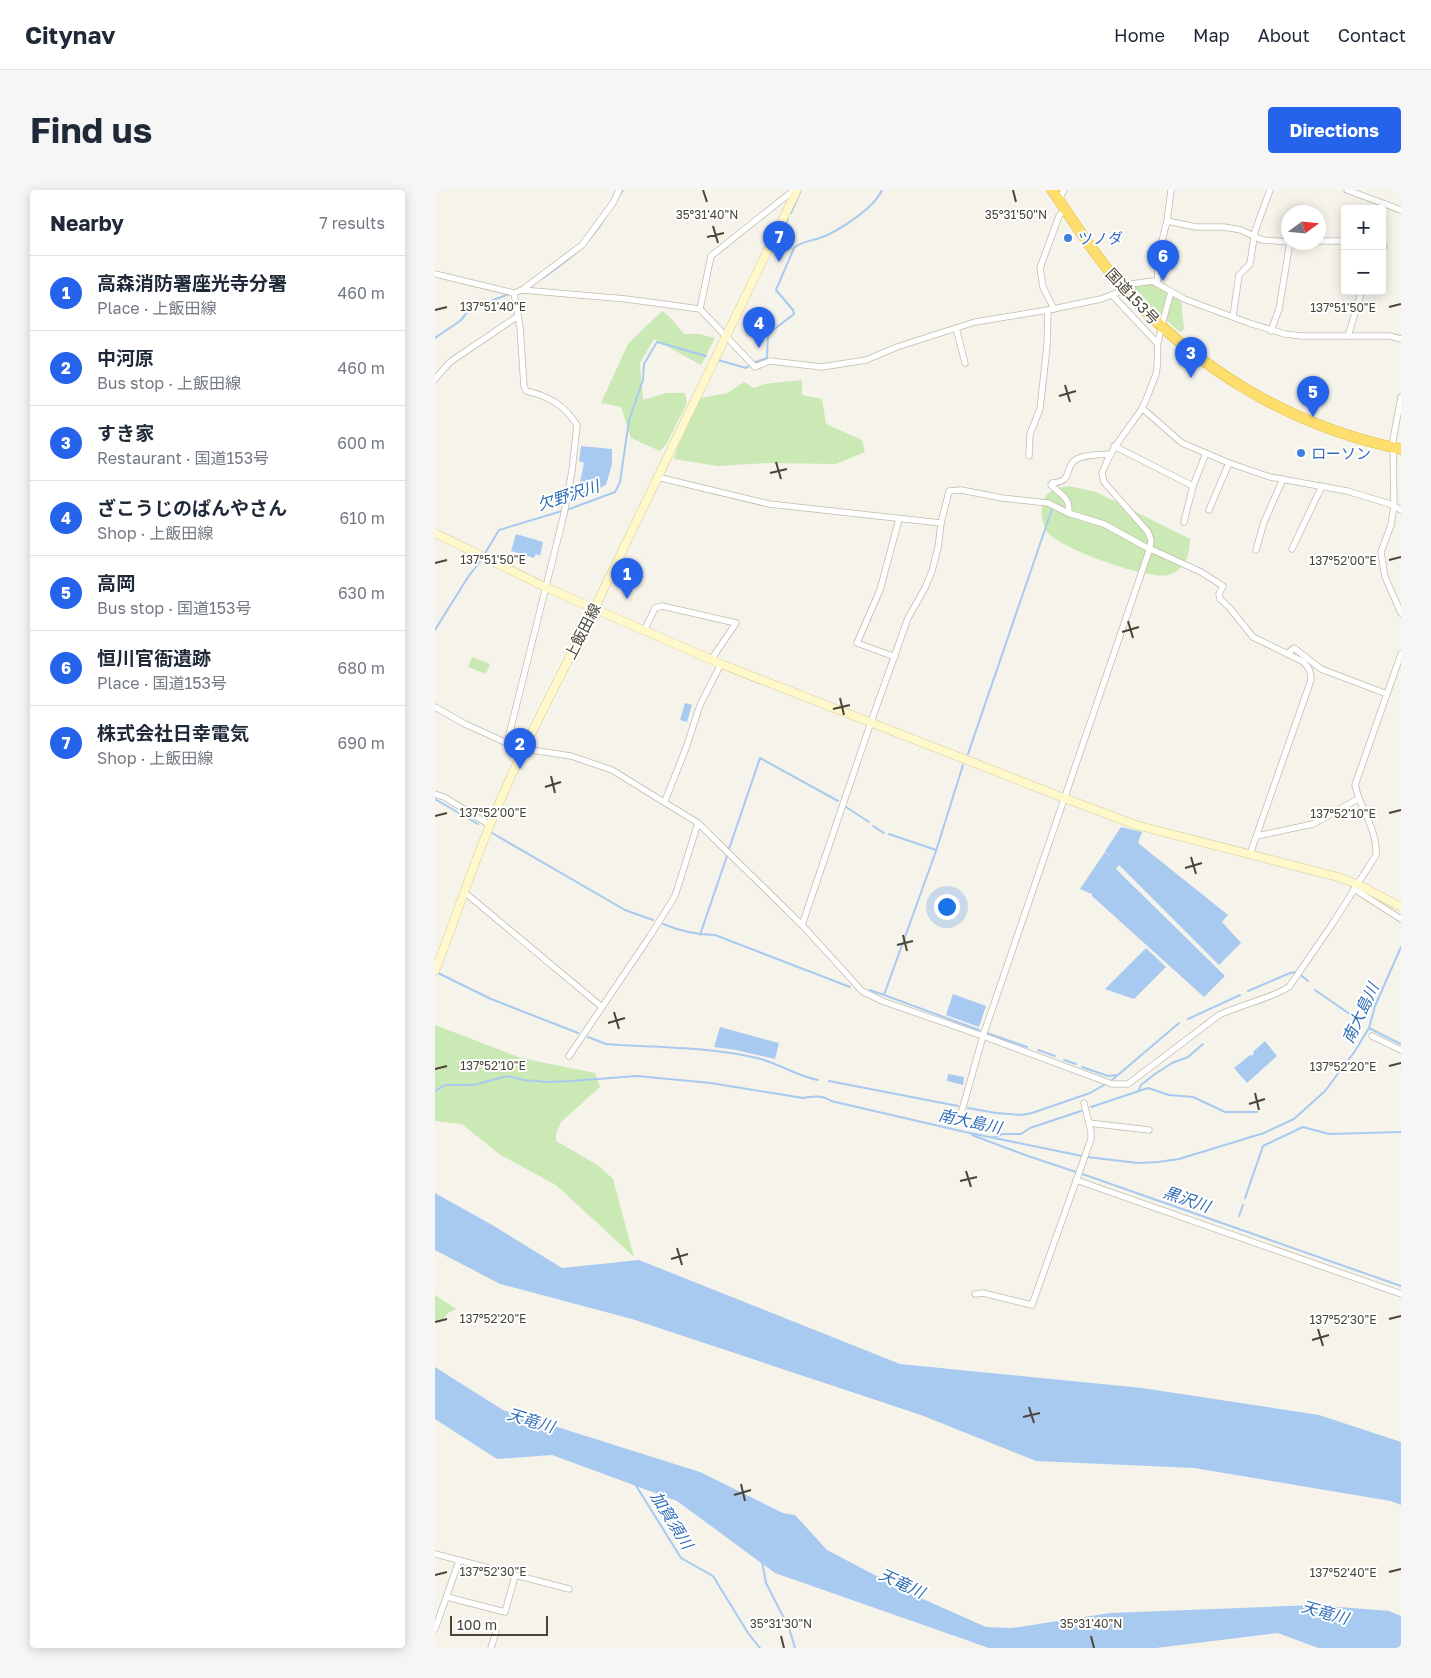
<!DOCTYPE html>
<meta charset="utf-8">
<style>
:root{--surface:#fff;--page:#f6f6f7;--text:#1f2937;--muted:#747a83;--line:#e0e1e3;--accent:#2563eb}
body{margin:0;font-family:"Golos Text","Noto Sans JP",sans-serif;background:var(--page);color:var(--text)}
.controls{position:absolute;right:15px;top:15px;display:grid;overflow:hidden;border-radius:5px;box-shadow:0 2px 12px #0003}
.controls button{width:45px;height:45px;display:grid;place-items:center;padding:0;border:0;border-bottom:1px solid var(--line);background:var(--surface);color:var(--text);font:25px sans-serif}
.compass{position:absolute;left:846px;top:15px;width:45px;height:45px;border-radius:50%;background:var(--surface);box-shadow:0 2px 12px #0003;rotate:75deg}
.scale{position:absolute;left:15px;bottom:12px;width:98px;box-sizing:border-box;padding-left:5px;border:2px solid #494538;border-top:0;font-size:14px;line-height:18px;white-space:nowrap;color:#494538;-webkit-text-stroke:4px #fff;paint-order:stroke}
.you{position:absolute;left:511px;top:716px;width:18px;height:18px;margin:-12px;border:4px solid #fff;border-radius:50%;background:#1a73e8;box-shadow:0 0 0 8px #1a73e833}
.badge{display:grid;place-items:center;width:32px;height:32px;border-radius:50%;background:var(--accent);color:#fff;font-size:16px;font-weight:700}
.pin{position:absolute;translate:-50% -41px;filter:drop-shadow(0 1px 2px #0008)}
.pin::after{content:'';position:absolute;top:26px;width:18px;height:15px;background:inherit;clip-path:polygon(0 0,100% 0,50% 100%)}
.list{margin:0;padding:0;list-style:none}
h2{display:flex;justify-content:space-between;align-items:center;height:65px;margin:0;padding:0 20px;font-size:21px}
h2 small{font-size:16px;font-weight:400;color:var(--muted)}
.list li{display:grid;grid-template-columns:32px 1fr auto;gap:15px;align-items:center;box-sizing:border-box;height:75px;padding:0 20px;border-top:1px solid var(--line)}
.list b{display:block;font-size:19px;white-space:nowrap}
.list p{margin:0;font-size:16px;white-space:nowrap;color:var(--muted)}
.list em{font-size:16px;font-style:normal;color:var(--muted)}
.map{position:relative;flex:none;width:966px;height:1458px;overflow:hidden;border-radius:5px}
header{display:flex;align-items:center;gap:30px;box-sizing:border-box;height:70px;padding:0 25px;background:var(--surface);border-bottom:1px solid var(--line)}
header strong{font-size:24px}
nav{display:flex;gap:28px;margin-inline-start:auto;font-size:18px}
.intro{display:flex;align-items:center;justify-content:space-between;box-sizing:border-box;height:120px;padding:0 30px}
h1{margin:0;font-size:35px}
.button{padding:12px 22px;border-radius:5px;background:var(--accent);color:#fff;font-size:18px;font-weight:700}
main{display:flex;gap:30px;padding:0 30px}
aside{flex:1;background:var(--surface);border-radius:5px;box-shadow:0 2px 12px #0003}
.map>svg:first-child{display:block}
.green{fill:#cae9b4}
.water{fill:#a8caf1}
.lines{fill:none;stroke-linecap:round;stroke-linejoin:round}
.stream{stroke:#a8caf1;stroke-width:2}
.street-casing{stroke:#c1bcad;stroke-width:7}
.secondary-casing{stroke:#d5cc9a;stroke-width:9}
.highway-casing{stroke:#deb63c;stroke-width:11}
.street{stroke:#fff;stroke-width:5.5}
.secondary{stroke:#fef8cb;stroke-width:8}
.highway{stroke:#fedf6d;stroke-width:10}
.ticks{fill:none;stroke:#494538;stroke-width:2}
.shop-dot{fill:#3f7fe0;stroke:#fff;stroke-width:2}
.labels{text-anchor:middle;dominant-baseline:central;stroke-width:4;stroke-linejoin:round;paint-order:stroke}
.shop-label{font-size:15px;fill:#366cbe;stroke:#fff;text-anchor:start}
.street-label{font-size:15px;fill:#494538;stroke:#fff}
.water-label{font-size:16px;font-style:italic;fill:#306db7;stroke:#fff}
.ticks-label{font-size:12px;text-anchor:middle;fill:#494538;stroke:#fff;stroke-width:4;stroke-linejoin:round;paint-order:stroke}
</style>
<header>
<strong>Citynav</strong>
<nav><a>Home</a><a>Map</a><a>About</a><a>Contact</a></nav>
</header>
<div class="intro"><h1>Find us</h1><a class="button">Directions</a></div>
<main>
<aside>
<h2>Nearby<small>7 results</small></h2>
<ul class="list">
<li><span class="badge">1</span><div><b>高森消防署座光寺分署</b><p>Place · 上飯田線</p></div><em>460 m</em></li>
<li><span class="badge">2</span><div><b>中河原</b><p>Bus stop · 上飯田線</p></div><em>460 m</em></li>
<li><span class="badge">3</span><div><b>すき家</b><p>Restaurant · 国道153号</p></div><em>600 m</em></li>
<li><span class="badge">4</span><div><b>ざこうじのぱんやさん</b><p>Shop · 上飯田線</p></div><em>610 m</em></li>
<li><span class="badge">5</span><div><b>高岡</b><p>Bus stop · 国道153号</p></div><em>630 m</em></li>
<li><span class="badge">6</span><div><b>恒川官衙遺跡</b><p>Place · 国道153号</p></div><em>680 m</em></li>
<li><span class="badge">7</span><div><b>株式会社日幸電気</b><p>Shop · 上飯田線</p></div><em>690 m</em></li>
</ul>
</aside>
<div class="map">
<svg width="966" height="1458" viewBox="0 0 966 1458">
<rect width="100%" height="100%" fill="#f5f3ea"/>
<g class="green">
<polygon points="716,94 733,103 728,125 718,119 699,97"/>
<polygon points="738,107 746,111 749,139 745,142 731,130 736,109"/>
<polygon points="227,121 234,126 249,144 264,144 280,148 266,175 219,149 205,173 208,210 231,203 250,203 252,213 232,253 225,261 196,248 186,217 166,213 193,154"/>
<polygon points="367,190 367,205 387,209 391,234 427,250 430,262 401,274 333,273 283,276 239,269 243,256 266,208 293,203 309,192 319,198 330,194"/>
<path d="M634,296L661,302L755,349C755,364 750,381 733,385C712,390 627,359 613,343C606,334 604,315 611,306C616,299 626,297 634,296Z"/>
<polygon points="37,467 55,474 51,484 33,477"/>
<polygon points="0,835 86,868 160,883 165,897 126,932 121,943 121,951 164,976 178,989 199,1067 121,995 64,964 27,934 0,931"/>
<polygon points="0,1105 21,1119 13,1123 5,1133 0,1132"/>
</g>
<g class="water">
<polygon points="146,256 177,259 177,274 171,295 161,300 142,306 149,273 144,271"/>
<polygon points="81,344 108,352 105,366 101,364 99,368 76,361"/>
<polygon points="250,513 257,515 252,532 245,530"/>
<polygon points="686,637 707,642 703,653 793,725 787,732 806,753 784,775 684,675 681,679 790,786 769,807 657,706 657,704 645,699 670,662 679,670 670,661"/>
<polygon points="711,758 731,777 699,809 670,799"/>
<polygon points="518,804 551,816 544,837 511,825"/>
<polygon points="285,837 344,853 340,869 301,860 279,857"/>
<polygon points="830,851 842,866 812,893 799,878 815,865 816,866 819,864 818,862"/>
<polygon points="513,884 529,887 528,895 512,891"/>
<polygon points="0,1003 59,1036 127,1078 204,1070 465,1174 707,1198 884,1225 966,1252 966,1315 956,1311 759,1278 601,1271 486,1225 197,1129 65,1094 0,1060"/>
<polygon points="0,1177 68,1220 265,1282 348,1323 360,1325 392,1360 472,1402 551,1437 577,1438 675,1423 880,1415 954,1421 966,1426 966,1458 883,1458 843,1443 721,1458 554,1458 340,1383 242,1311 117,1265 62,1269 0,1229"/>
</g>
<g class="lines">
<g class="stream">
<polyline points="184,6 188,0"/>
<polyline points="356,23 366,0"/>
<polyline points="346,43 353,29"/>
<path d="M108,88C136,68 154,55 172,25"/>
<polyline points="0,148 25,131 35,119 74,104"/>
<path d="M283,170L311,178L318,173L332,168L333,144L359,124L358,120L341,100L359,58C367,51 376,51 385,48C404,41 439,18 447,0"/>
<polyline points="132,320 180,302 185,292 194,230 208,190 209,174 222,152 271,166"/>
<polyline points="49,365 64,340 127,321"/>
<polyline points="0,440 33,387 47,369"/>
<polyline points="533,564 617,319"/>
<polyline points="0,609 43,634"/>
<polyline points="411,617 434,632"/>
<polyline points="438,636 449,643"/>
<polyline points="57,643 190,720 218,730"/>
<polyline points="454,644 501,660"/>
<polyline points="294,659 325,568 403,611"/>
<path d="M228,734C245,741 261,745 280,745L415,797"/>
<polyline points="265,745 292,666"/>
<polyline points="1,782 56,809 143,843"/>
<polyline points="867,786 873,791"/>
<polyline points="435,800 449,805 501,661 528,575"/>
<polyline points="880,800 919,827"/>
<polyline points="813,801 855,783 861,782"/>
<polyline points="449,805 544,840"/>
<polyline points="753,829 805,805"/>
<polyline points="934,838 966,854"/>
<polyline points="552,843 592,857"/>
<path d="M153,847L171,854L185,855C230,857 278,858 322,868C344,873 361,886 383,890"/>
<polyline points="603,860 620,866"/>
<polyline points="629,870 641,874"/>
<polyline points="647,877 673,886 681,885"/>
<polyline points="677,890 744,833"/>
<polyline points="394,891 523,916"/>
<polyline points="704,900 706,895 720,884 737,873 753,867 768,854"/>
<path d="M0,901L10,895H39L72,886L89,890L112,892L135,891L202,886L276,893L368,908C379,906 387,905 396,911L530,942L647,966"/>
<polyline points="656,917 713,898 734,905 758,907 790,922 822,922"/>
<polyline points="533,918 561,923 587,925 597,923 655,903 669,895"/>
<polyline points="537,945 590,965 656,987 966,1096"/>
<polyline points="559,947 568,944 586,944 595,938 646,921"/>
<polyline points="652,967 703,973 723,972 744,969 829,943 859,929 890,901 920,861 934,838 940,816 966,757"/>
<polyline points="810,1008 828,956 868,937 894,944 966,942"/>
<polyline points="804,1026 808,1015"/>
<polyline points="200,1294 246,1368 278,1386 313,1443 325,1458"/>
<polyline points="327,1372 331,1393 354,1438 360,1458"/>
</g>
<g class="street-casing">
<g id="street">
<polyline points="912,0 966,20"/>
<polyline points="624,10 629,0"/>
<polyline points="732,31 761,37 789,37 806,40 827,50 854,52"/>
<polyline points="884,51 910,51"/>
<polyline points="947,56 949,56"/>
<polyline points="0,84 79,103 87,100 147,55 178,13 184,0"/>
<polyline points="696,94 718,91 749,109 814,133 850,144 867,146 955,146 966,149"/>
<polyline points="722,94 725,59 732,31 736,0"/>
<polyline points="87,100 191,109 265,119 320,177 335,171 387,177 431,170 462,157 540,132 613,120 666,109 684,102"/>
<polyline points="677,105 722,153"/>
<polyline points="265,119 276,66 359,0"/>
<polyline points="619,119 608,97 605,78 624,26 630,19"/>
<polyline points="798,126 804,85 815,74 820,41 835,0"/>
<polyline points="724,135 728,131 736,102"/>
<polyline points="521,138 530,173"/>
<polyline points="836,141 844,119 855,52"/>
<polyline points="913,146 925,107 926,101"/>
<polyline points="0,189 15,172 83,126"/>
<polyline points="966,207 958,250 959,316 956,335 946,362 950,387 966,423"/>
<polyline points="707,218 747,253 794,273 835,287 912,301 955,314 966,320"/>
<polyline points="679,256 758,296"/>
<polyline points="594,266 595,244 605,219 612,156 613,120"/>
<polyline points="222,287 334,314 506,333"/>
<polyline points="774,320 794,273"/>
<path d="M633,323C637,309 625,304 616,295L617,293C637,291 629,283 638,272C645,264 665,265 675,264"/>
<polyline points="749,332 758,296 771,263"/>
<polyline points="857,359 887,296"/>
<polyline points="821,360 829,332 848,289"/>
<polyline points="209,441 220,418 227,416 301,433 276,470"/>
<polyline points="852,464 859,458 886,479 952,504"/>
<polyline points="460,467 422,453 445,400 464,329"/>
<path d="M0,517L30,534L72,553L90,559L136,566L177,580L263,633L367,735L427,801L447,811L548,846L677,894H693L784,825C807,814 832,810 854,797L898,733L941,665C943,641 925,618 920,595L966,464"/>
<path d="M72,553L129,324L137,281L142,235C129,215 114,206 91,201L89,196L85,137L79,103"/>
<polyline points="0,604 9,607 55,635"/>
<polyline points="230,611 251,558 265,515 286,474"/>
<polyline points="822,646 878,634 923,609"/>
<polyline points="919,699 966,729"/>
<polyline points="34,706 167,817"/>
<path d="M367,735L436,532L473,428L490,398L497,381L503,358L506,333L514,301L526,300L567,308L613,313L633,323L669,334L709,356L766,382L788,396L784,404L785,409L794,417L818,447L867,471C874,477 876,481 876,490L815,664"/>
<polyline points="937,846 966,860"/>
<polyline points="134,866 215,746 240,706 263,633"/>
<path d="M526,924L548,846L715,358L716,350L713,342L669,292L667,283C676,258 692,241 706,220C712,210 715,198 720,187C726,171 718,153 728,138"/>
<polyline points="654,933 714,940"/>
<polyline points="641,990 966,1104"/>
<polyline points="540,1104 548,1103 597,1115 656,949 656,942 649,913"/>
<polyline points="0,1364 134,1399"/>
<polyline points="12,1407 70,1422 80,1386"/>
<polyline points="0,1439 24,1371"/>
<polyline points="56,1458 61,1442"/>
</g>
</g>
<g class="secondary-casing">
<g id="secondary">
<polyline points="0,343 110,397 286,474 629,608 701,635 903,687 922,694 966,717"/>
<path d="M0,781C19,733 35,683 55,635C91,547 138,464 179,378C240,252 300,126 362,0"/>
</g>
</g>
<g class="highway-casing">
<path id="highway" d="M617,0C639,32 660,66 686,95C759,178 857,237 966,259"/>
</g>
<use href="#street" class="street"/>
<use href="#secondary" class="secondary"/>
<use href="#highway" class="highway"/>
</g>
<path class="ticks" d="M268,0L272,12M578,0L581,12M278,36L283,53M272,47L289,43M954,117L966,114M0,120L12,117M630,195L635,212M624,206L641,201M341,272L346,289M335,283L352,279M954,370L966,367M0,373L12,370M693,431L698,448M687,442L704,437M405,508L409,525M398,519L415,515M116,586L120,603M110,597L126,592M954,623L966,620M0,626L12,623M756,667L761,684M750,678L767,673M468,745L472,761M462,755L478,751M179,822L184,839M173,833L190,828M954,876L966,873M0,879L12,876M820,903L824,920M814,914L830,909M531,981L536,997M525,991L542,987M242,1058L247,1075M236,1069L253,1064M954,1129L966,1126M0,1132L12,1129M883,1139L888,1156M877,1150L894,1145M594,1217L599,1233M588,1227L605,1223M306,1294L310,1311M299,1305L316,1300M954,1382L966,1379M0,1385L12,1382M346,1446L349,1458M656,1446L659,1458"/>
<g class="shop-dot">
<circle cx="633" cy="48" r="5"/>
<circle cx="866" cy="263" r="5"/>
</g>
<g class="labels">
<g class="shop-label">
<text x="643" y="48">ツノダ</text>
<text x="876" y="263">ローソン</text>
</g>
<g class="street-label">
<text transform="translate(698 106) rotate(47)">国道153号</text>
<text transform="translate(147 441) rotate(-63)">上飯田線</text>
</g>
<g class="water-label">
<text transform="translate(133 305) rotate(-18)">欠野沢川</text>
<text transform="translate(925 823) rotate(-65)">南大島川</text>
<text transform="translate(535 931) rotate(12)">南大島川</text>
<text transform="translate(752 1009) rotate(19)">黒沢川</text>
<text transform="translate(96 1230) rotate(17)">天竜川</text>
<text transform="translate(237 1330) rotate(58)">加賀須川</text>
<text transform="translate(467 1393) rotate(25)">天竜川</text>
<text transform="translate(890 1422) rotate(16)">天竜川</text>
</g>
</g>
<g class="ticks-label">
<text x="581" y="29">35°31'50"N</text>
<text x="272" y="29">35°31'40"N</text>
<text x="58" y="121">137°51'40"E</text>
<text x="908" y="122">137°51'50"E</text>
<text x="58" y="374">137°51'50"E</text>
<text x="908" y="375">137°52'00"E</text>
<text x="58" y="627">137°52'00"E</text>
<text x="908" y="628">137°52'10"E</text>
<text x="58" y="880">137°52'10"E</text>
<text x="908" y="881">137°52'20"E</text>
<text x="58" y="1133">137°52'20"E</text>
<text x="908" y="1134">137°52'30"E</text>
<text x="58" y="1386">137°52'30"E</text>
<text x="908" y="1387">137°52'40"E</text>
<text x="346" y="1438">35°31'30"N</text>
<text x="656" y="1438">35°31'40"N</text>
</g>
</svg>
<div class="controls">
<button>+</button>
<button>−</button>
</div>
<svg class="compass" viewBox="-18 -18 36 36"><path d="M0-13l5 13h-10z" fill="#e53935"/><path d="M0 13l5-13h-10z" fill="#747a83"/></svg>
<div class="scale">100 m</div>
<div class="you"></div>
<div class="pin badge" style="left:192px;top:409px">1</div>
<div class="pin badge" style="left:85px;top:579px">2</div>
<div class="pin badge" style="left:756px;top:188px">3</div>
<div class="pin badge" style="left:324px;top:158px">4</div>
<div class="pin badge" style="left:878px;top:227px">5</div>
<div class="pin badge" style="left:728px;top:91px">6</div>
<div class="pin badge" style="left:344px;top:72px">7</div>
</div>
</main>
